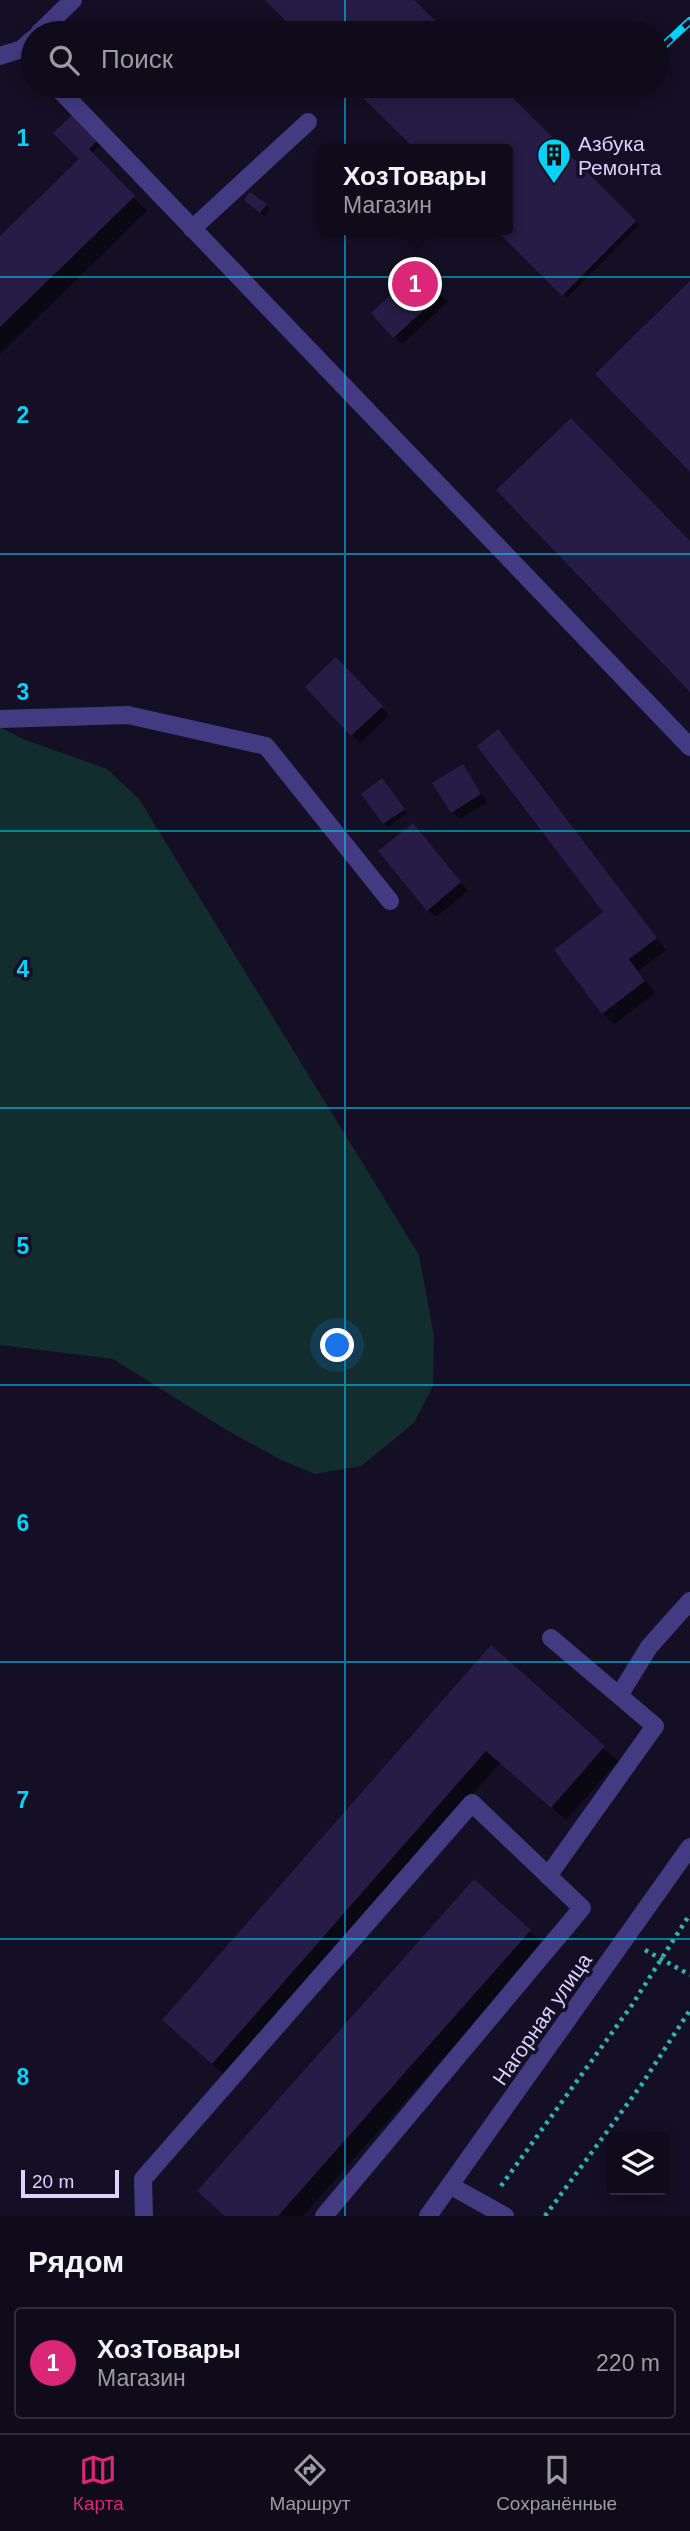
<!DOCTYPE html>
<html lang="ru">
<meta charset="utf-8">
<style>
:root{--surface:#0f0b1b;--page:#181424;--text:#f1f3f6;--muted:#9b9ba3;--line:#2f2b3a;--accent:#db2777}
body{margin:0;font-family:Arial,sans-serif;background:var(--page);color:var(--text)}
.controls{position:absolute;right:21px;bottom:21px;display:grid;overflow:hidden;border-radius:7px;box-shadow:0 4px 18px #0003}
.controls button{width:63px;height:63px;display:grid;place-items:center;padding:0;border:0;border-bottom:2px solid var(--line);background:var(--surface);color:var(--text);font:35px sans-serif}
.scale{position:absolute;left:21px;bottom:18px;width:98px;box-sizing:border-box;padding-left:7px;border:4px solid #dad3fe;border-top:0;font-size:19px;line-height:24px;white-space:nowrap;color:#dad3fe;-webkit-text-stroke:5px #140f24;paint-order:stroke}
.you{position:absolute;left:338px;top:1346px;width:24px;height:24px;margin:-18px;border:5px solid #fff;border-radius:50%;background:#1a73e8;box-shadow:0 0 0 10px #1a73e833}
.badge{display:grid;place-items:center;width:46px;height:46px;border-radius:50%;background:var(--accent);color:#fff;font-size:23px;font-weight:700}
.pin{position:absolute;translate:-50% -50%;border:4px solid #fff;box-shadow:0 2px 7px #0006}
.popup{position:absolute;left:317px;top:144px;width:196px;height:91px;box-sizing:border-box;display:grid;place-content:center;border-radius:7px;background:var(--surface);filter:drop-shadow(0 2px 5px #0005);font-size:23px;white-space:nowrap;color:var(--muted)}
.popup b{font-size:26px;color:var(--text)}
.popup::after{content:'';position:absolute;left:50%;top:100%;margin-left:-14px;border:14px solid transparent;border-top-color:var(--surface)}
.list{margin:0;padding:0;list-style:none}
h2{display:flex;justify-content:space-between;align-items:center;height:91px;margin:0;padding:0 28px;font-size:30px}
h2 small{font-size:23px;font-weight:400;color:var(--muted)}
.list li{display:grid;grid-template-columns:46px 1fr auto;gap:21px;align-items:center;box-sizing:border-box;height:112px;margin:0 14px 14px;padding:0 14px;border:2px solid var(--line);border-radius:7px}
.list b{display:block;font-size:26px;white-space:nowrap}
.list p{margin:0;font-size:23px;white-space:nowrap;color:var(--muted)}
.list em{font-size:23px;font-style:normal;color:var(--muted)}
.icon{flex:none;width:38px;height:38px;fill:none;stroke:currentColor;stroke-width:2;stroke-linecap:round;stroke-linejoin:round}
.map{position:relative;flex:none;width:690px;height:2216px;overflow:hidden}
.search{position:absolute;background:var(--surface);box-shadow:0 4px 18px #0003;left:21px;right:21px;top:21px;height:77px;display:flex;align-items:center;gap:18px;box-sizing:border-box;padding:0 24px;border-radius:38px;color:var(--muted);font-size:26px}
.sheet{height:217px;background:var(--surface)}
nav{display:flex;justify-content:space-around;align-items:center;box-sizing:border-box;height:98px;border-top:2px solid var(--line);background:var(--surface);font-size:19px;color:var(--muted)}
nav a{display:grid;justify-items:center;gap:4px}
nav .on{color:var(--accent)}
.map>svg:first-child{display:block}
.green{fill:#122d2e}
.shadow{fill:#0007}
.building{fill:#261c45}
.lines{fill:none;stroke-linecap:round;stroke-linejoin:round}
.path{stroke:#32b3b2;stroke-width:4.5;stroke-dasharray:3.5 5;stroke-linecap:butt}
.minor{stroke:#423b82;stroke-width:18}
.rail-casing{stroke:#06d2f7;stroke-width:8}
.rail{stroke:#140f24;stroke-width:5;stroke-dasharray:16;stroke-linecap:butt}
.grid{fill:none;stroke:#06d2f7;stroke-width:2;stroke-opacity:0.55}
.labels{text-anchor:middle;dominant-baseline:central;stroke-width:7;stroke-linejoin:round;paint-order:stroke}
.poi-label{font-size:21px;fill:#dad3fe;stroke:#140f24;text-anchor:start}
.street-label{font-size:21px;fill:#dad3fe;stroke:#140f24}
.grid-label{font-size:23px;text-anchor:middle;font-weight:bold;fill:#06d2f7;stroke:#140f24;stroke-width:7;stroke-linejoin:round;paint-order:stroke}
</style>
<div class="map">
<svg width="690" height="2216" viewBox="0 0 690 2216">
<rect width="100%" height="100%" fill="#140f24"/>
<polygon class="green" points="0,727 23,739 107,769 139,799 419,1255 434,1336 433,1386 414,1423 361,1466 315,1474 281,1460 225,1429 113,1359 0,1345"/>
<g class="shadow">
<polygon points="267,0 412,0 445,33 301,33"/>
<polygon points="353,86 498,86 639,225 567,298 498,230 508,230 508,149 417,149"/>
<polygon points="72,118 99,145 91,154 147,211 0,354 0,239 82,159"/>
<polygon points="251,194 270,209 265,216 250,204"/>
<polygon points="427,279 448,302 402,344 395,336"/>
<polygon points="336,660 389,715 360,743 308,687"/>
<polygon points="498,732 666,950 638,971 655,993 614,1024 603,1013 606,912"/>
<polygon points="463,767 487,802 460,819 452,812"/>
<polygon points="386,784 407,813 388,827 364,794"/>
<polygon points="420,833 468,891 436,917 428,910"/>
<polygon points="491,1648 618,1761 566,1820 500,1763 226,2076 178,2034"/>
<polygon points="474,1881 544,1945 303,2216 226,2216"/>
</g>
<g class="building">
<polygon points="265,0 414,0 448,33 298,33"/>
<polygon points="351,86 501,86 636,221 562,296 496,230 508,230 508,149 415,149"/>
<polygon points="72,115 97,141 89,149 135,196 0,327 0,236 79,159 53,133"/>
<polygon points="250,192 267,204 260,213 244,200"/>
<polygon points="419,269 442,294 393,338 371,313"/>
<polygon points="690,281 690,472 595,374"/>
<polygon points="571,418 690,541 690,692 496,490"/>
<polygon points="336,657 383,706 351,736 305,687"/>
<polygon points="498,729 657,938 629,959 645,981 602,1014 554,950 603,912 477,746"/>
<polygon points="463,764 481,794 451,813 432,783"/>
<polygon points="382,778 405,809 383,824 361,794"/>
<polygon points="413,823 461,882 427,911 378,851"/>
<polygon points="491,1645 605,1746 551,1808 486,1751 212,2064 162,2020"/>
<polygon points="474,1879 531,1930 278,2216 225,2216 197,2191"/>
</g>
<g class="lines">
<g class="path">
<polyline points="645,1950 690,1975"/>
<polyline points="501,2186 632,2005 690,1914"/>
<polyline points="545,2216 642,2084 690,2010"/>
</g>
<g class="minor">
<polyline points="39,33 73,0"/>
<polyline points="0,56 22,49 33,39"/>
<polyline points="56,86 690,747"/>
<polyline points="192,229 308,122"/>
<polyline points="0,719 128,715 266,746 390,901"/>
<polyline points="620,1694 649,1647 690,1601"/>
<polyline points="548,1876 655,1726 551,1638"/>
<polyline points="451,2186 505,2216"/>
<polyline points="144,2216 143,2179 472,1803 582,1908 324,2216"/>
<polyline points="428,2216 690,1847"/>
</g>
<g class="rail-casing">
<polyline id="rail" points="660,49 690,21"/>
</g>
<use href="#rail" class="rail"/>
</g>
<path class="grid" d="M345,0V33M345,86V2216M0,277H690M0,554H690M0,831H690M0,1108H690M0,1385H690M0,1662H690M0,1939H690"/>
<defs>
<g id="building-pin" transform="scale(1.75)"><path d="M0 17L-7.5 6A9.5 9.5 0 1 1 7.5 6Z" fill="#06d2f7" stroke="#140f24"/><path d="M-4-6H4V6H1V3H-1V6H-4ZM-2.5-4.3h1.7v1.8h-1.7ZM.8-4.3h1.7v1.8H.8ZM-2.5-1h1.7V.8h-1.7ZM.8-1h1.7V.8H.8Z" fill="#111"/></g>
</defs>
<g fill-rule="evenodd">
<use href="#building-pin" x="554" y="155"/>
</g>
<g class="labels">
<g class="poi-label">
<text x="578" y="143">Азбука<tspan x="578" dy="24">Ремонта</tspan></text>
</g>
<g class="street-label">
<text transform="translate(542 2019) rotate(-55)">Нагорная улица</text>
</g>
</g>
<g class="grid-label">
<text x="23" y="146">1</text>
<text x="23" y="423">2</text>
<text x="23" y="700">3</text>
<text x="23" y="977">4</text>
<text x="23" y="1254">5</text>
<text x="23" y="1531">6</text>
<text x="23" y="1808">7</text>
<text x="23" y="2085">8</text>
</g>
</svg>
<div class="controls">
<button><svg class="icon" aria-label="layers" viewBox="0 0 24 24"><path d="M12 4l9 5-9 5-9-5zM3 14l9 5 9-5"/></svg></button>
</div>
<div class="scale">20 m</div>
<div class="you"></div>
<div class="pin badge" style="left:415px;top:284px">1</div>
<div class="popup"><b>ХозТовары</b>Магазин</div>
<div class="search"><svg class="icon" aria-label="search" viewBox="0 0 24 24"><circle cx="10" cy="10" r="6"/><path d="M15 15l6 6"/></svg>Поиск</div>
</div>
<section class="sheet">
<h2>Рядом<small></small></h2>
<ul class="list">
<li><span class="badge">1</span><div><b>ХозТовары</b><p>Магазин</p></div><em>220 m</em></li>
</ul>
</section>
<nav>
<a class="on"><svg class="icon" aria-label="map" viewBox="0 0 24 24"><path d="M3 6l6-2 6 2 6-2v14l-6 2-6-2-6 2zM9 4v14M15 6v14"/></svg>Карта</a>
<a><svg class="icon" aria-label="directions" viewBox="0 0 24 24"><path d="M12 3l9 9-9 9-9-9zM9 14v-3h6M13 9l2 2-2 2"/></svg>Маршрут</a>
<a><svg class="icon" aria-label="saved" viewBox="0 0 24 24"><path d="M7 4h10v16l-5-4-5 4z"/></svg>Сохранённые</a>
</nav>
